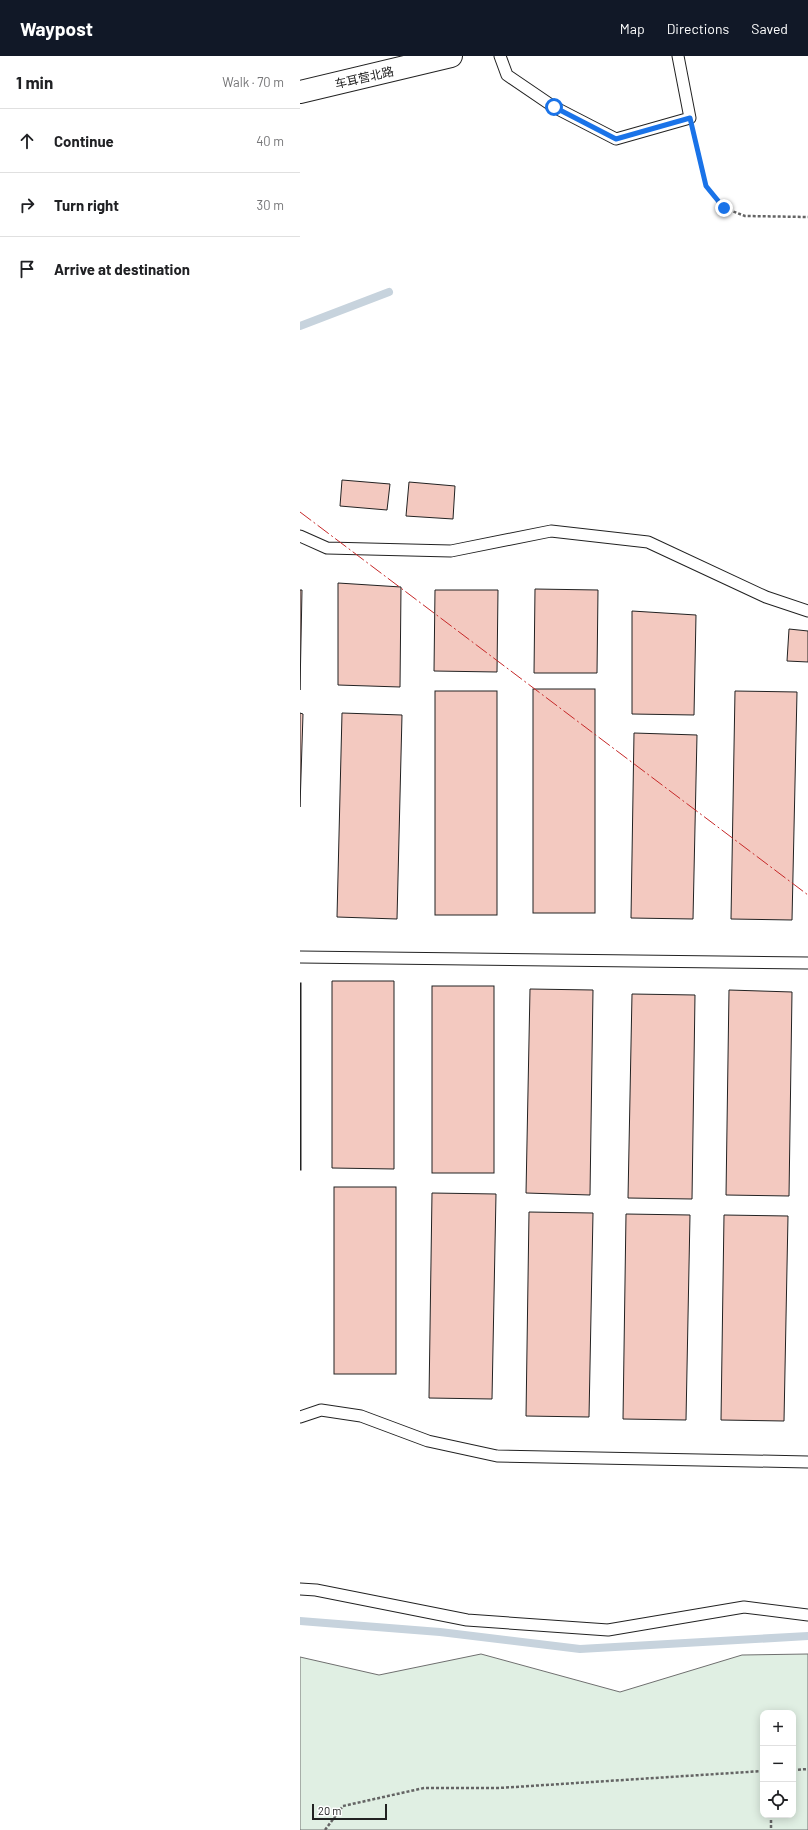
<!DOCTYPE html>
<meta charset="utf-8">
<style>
:root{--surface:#fff;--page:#f6f6f6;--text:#202124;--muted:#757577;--line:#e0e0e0;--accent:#111827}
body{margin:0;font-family:Barlow,"Noto Sans SC",sans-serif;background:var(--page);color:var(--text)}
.controls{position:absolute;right:12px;bottom:12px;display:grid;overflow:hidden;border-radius:8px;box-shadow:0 2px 10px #0003}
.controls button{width:36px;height:36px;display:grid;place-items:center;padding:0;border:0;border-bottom:1px solid var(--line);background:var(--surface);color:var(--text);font:20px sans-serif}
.scale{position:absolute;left:12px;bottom:10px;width:75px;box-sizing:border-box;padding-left:4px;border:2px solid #222;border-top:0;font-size:11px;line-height:14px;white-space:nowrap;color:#222;-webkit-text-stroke:3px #fff;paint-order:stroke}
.stop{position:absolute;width:12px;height:12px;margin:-9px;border:3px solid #1a73e8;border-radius:50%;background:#fff}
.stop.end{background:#1a73e8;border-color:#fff;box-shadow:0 1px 4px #0008}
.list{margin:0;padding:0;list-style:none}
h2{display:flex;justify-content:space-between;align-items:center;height:52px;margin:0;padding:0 16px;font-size:17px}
h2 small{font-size:13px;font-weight:400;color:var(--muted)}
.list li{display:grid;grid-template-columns:26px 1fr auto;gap:12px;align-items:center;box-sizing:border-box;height:64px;padding:0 16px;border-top:1px solid var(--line)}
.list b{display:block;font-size:15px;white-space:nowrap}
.list em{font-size:13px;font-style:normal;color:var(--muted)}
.icon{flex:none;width:22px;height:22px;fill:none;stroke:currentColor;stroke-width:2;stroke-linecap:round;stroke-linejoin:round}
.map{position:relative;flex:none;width:508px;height:1774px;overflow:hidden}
header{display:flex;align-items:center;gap:24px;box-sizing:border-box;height:56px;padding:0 20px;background:var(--accent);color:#fff}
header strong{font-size:19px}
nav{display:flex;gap:22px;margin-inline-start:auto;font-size:14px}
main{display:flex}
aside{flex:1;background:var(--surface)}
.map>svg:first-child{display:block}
.green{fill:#e0efe3;stroke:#6f6f6f;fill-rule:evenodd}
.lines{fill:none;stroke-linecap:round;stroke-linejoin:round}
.stream{stroke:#c7d3dd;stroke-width:8}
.building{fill:#f3c9c0;stroke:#222}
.service-casing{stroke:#222;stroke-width:13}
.tertiary-casing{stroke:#222;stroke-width:24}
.path{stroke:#646464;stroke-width:2.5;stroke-dasharray:3 2;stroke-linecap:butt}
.service{stroke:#fff;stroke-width:11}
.tertiary{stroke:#fff;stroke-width:22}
.power{stroke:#c62828;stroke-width:1;stroke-dasharray:14 3 2 3;stroke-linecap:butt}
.route{stroke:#1a73e8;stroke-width:5}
.labels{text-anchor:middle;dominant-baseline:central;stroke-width:3;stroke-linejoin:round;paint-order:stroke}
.street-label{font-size:12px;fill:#222;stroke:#fff}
</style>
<header>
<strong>Waypost</strong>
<nav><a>Map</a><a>Directions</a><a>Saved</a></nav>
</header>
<main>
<aside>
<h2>1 min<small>Walk · 70 m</small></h2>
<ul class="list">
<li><svg class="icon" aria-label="ahead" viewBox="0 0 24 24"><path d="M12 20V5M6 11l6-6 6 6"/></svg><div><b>Continue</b></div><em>40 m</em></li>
<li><svg class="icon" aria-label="right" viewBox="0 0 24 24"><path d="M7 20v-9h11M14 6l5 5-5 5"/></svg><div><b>Turn right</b></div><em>30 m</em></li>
<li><svg class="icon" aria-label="arrive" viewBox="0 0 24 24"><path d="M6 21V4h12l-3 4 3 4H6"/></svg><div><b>Arrive at destination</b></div></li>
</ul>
</aside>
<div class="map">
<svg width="508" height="1774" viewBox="0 0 508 1774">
<rect width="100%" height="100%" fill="#fff"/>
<path class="green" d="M181,1598L320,1636L442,1599L508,1598V1774H0V1601L79,1619ZM463,1657H493V1759H463Z"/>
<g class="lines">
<g class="stream">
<polyline points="0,270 89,236"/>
<polyline points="0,1565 140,1576 280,1593 508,1580"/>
</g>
</g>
<g class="building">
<polygon points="42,424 90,428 87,454 40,450"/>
<polygon points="109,426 155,430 153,463 106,460"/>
<polygon points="38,527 101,531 100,631 38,629"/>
<polygon points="235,533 298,534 297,617 234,617"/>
<polygon points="0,534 2,534 0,634"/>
<polygon points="135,534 198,534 197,616 134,615"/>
<polygon points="332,555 396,559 394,659 332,658"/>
<polygon points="489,573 508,575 508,606 487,605"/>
<rect x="233" y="633" width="62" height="224"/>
<rect x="135" y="635" width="62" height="224"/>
<polygon points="435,635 497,636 492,864 431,863"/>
<polygon points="0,657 3,658 0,751"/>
<polygon points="42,657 102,659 97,863 37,861"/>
<polygon points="334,677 397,679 393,863 331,862"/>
<polygon points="32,925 94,925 94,1113 32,1112"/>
<rect x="0" y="927" width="1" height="187"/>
<rect x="132" y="930" width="62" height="187"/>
<polygon points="230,933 293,934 290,1139 226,1137"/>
<polygon points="429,934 492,936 489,1140 426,1139"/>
<polygon points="332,938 395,939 392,1143 328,1142"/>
<rect x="34" y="1131" width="62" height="187"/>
<polygon points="132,1137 196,1138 192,1343 129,1342"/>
<polygon points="229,1156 293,1157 289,1361 226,1360"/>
<polygon points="326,1158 390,1159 386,1364 323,1363"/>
<polygon points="424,1159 488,1160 484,1365 421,1364"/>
</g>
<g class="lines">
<g class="service-casing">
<g id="service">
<polyline points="200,0 207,19 254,51 316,83 390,62 378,0"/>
<polyline points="0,480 27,492 151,495 251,475 348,486 466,541 508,555"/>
<polyline points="0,901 508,907"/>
<polyline points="0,1361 21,1354 61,1360 128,1385 197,1400 508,1406"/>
<polyline points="0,1533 16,1534 167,1564 308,1574 444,1551 508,1559"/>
</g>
</g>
<g class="tertiary-casing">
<polyline id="tertiary" points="0,36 151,0"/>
</g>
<g class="path">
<polyline points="394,80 406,130 424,152 445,160 508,161"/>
<polyline points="493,1714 508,1713"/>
<polyline points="471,1759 471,1774"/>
<polyline points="25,1774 43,1750 124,1732 199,1732 463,1715"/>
</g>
<use href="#service" class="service"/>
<use href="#tertiary" class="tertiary"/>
<polyline class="power" points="0,456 508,839"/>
</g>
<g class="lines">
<polyline class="route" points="254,51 316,83 390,62 406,130 424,152"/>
</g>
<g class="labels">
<g class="street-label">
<text transform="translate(64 21) rotate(-13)">车耳营北路</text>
</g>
</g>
</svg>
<div class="controls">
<button>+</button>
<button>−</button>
<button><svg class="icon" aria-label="locate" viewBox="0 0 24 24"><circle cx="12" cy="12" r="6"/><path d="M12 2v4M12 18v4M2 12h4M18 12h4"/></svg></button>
</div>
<div class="scale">20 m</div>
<div class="stop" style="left:254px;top:51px"></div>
<div class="stop end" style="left:424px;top:152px"></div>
</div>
</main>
